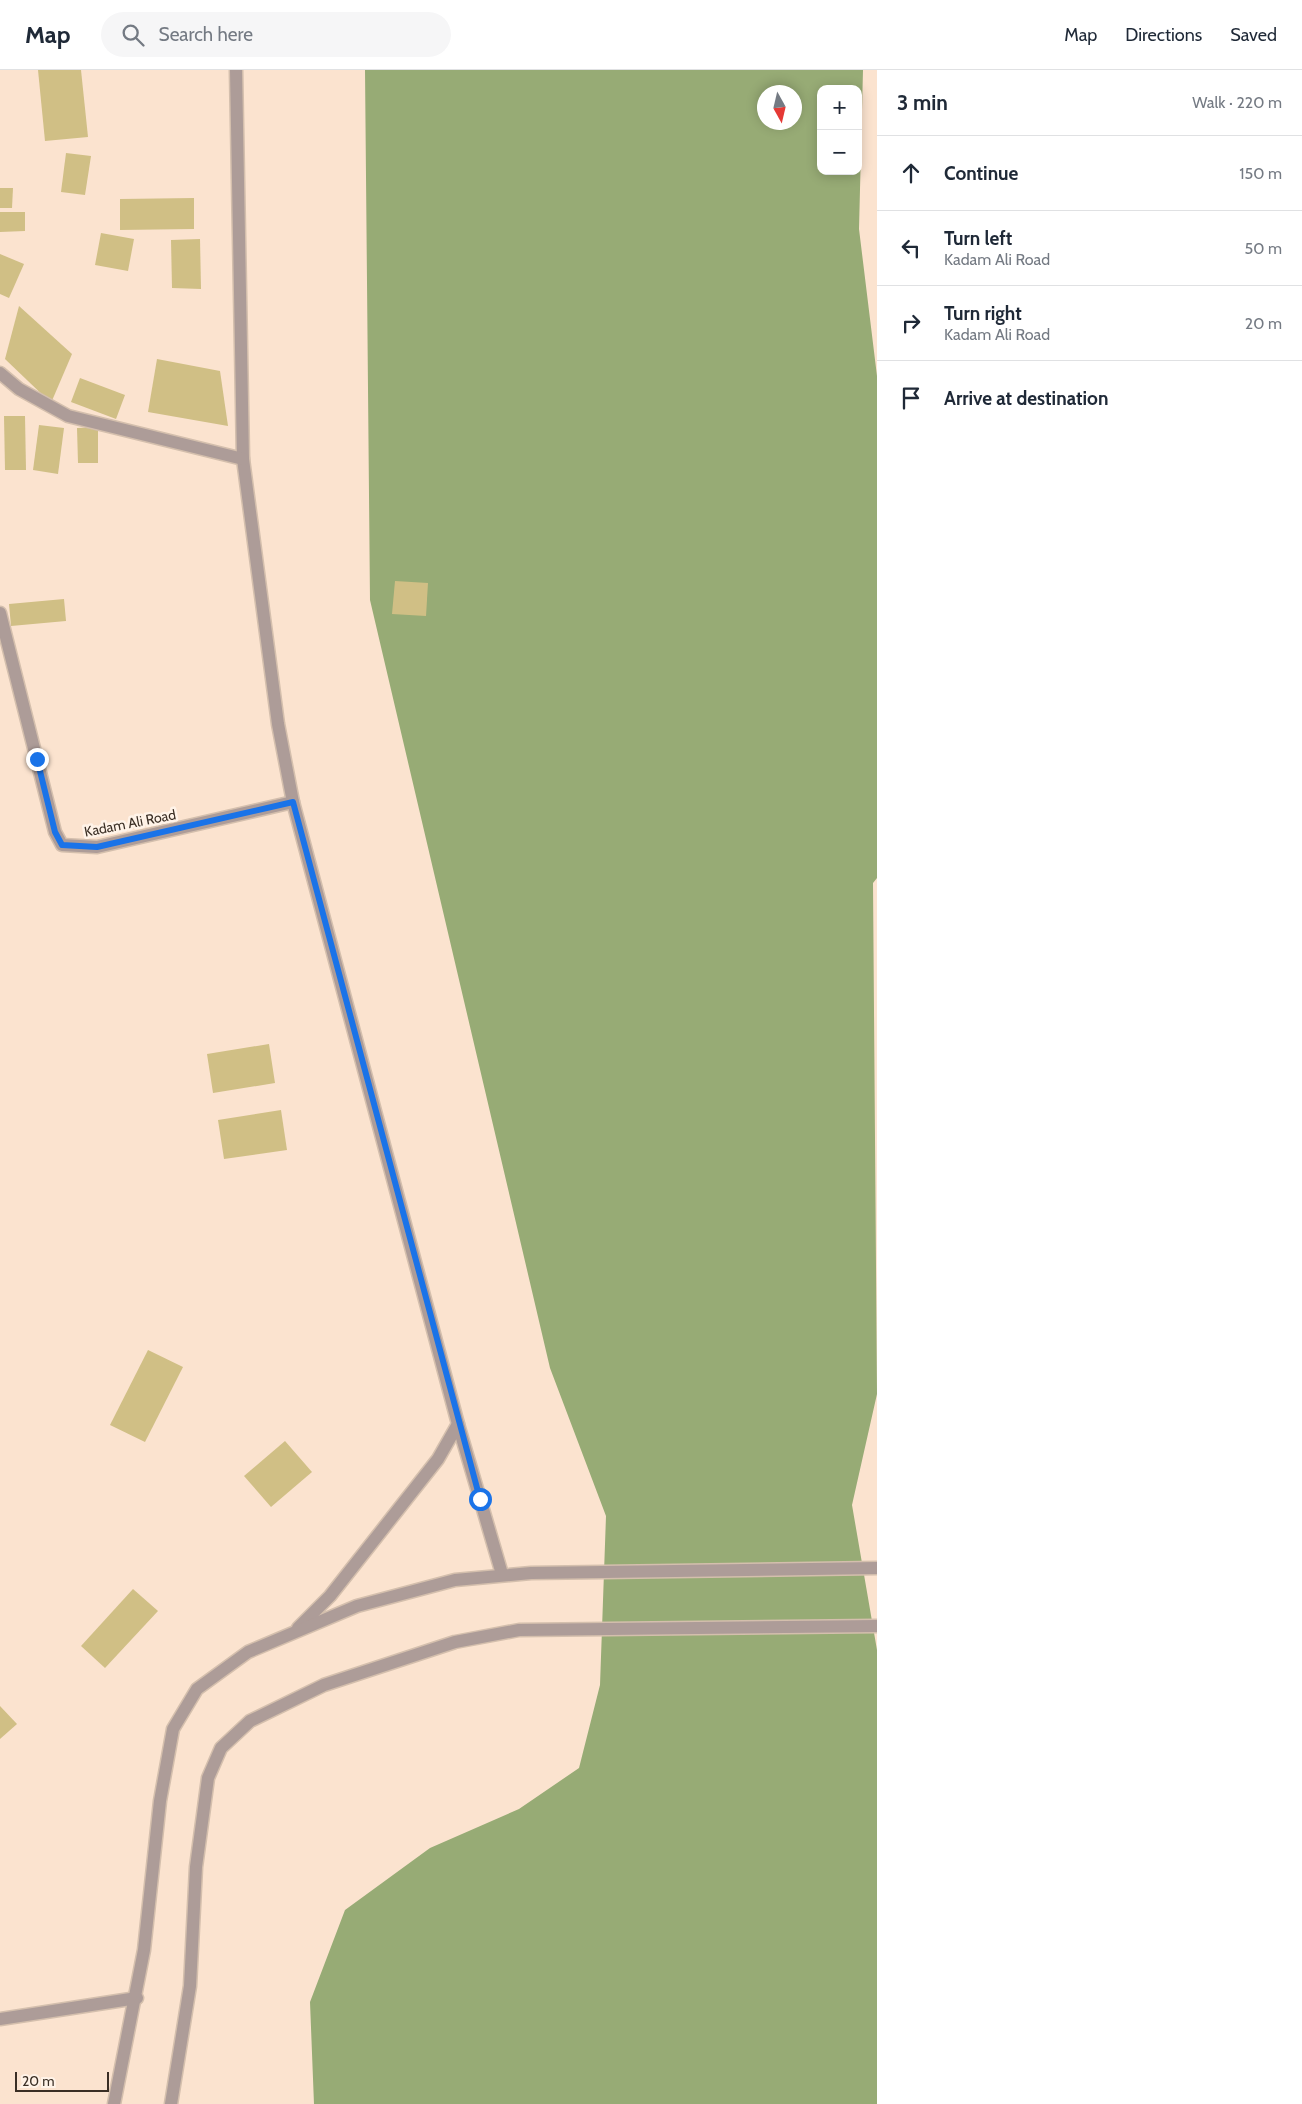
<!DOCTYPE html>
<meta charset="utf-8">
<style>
:root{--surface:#fff;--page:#f6f6f7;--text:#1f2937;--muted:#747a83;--line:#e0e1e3}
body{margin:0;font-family:Cabin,sans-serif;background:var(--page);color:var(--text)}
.controls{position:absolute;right:15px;top:15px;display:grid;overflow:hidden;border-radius:10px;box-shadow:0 2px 12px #0003}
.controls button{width:45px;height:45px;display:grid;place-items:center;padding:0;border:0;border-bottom:1px solid var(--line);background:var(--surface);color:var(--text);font:25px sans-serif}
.compass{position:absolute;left:757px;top:15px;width:45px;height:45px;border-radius:50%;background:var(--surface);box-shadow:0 2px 12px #0003;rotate:172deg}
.scale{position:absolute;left:15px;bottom:12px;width:94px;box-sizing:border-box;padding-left:5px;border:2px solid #3a2e24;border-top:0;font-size:14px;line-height:18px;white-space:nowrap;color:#3a2e24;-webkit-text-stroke:4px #fff3e8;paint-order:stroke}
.stop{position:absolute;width:15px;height:15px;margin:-11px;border:4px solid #1a73e8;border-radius:50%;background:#fff}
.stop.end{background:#1a73e8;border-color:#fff;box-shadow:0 1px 5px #0008}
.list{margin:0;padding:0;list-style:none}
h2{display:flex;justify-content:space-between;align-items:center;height:65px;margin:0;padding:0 20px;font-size:21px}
h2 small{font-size:16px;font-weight:400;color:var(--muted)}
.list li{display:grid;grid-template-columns:32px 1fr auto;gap:15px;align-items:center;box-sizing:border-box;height:75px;padding:0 20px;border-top:1px solid var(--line)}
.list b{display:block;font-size:19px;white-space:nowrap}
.list p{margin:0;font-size:16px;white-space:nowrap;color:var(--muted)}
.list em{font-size:16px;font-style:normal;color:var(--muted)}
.icon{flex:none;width:28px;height:28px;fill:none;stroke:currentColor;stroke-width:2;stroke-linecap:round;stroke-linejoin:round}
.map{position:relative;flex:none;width:877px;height:2034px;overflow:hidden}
header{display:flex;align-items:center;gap:30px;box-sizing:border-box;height:70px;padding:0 25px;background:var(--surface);border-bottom:1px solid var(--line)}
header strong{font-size:24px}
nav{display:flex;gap:28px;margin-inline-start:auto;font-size:18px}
.search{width:350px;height:45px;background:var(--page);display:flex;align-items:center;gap:12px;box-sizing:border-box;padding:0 18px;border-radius:28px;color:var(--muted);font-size:19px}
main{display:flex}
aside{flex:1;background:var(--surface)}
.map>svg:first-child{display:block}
.water{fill:#97ab75;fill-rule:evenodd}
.building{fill:#d0bf85}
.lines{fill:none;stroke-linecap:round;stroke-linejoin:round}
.minor-casing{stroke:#d4bfad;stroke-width:15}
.minor{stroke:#ad9c98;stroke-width:12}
.route{stroke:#1a73e8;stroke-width:6}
.labels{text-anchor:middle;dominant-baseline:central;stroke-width:5;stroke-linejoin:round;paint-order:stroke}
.street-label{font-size:14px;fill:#3a2e24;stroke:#fff3e8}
</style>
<header>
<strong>Map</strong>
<div class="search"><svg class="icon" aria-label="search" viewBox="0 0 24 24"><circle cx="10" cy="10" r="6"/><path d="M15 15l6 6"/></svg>Search here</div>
<nav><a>Map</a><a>Directions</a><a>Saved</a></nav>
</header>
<main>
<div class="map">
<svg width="877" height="2034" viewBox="0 0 877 2034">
<rect width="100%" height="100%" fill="#fbe3cf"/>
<path class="water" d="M365,0H863L859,159L877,306V808L873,813L877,1324L852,1435L877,1580V2034H314L310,1932L345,1840L430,1778L519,1739L579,1698L600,1615L606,1446L550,1298L370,530ZM821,19H858V101H821ZM764,22H794V52H764Z"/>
<g class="building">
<polygon points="38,0 81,0 88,67 45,71"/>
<polygon points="66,83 91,86 85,125 61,122"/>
<polygon points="0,118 13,118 12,138 0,138"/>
<polygon points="194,128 194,159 120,160 120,129"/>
<polygon points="0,142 25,142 25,161 0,162"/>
<polygon points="101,163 134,169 128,201 95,195"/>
<polygon points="200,169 201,219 172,218 171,170"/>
<polygon points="0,184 24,194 9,228 0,224"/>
<polygon points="19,236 72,284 51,333 5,289"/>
<polygon points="157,289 220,301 228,356 148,342"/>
<polygon points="80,308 125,325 116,349 71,332"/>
<polygon points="4,346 25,346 26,400 5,400"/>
<polygon points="39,355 64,358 58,404 33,400"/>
<polygon points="98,357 98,393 78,393 77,358"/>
<polygon points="395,511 428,513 426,546 392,544"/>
<polygon points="64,529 66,551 11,556 9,534"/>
<polygon points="269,974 275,1013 213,1023 207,984"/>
<polygon points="281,1040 287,1080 224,1089 218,1050"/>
<polygon points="148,1280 183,1297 145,1372 110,1355"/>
<polygon points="285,1371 312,1402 271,1437 244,1406"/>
<polygon points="133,1519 158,1541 105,1598 81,1576"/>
<polygon points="0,1636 17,1654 0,1669"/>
</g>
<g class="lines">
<g class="minor-casing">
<g id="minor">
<polyline points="236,0 243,389 278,654 293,732 458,1354 502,1504"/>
<polyline points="0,303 19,319 68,346 243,389"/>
<polyline points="0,543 55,762 62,775 97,777 293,732"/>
<polyline points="298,1558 330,1526 438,1389 458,1354"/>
<polyline points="0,1949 137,1928"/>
<polyline points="114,2034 144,1880 160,1731 173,1659 197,1619 248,1582 357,1536 455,1510 531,1503 877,1498"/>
<polyline points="171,2034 190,1916 196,1797 208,1708 221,1678 250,1651 324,1615 455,1572 519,1560 877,1556"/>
</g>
</g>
<use href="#minor" class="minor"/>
</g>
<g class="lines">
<polyline class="route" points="37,689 55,762 62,775 97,777 293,732 480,1429"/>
</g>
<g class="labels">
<g class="street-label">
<text transform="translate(130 753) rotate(-11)">Kadam Ali Road</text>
</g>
</g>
</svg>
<div class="controls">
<button>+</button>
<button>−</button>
</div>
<svg class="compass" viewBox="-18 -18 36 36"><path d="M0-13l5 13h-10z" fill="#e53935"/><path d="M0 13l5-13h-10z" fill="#747a83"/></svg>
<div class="scale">20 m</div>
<div class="stop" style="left:480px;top:1429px"></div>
<div class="stop end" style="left:37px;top:689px"></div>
</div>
<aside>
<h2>3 min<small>Walk · 220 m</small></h2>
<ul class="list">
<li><svg class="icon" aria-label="ahead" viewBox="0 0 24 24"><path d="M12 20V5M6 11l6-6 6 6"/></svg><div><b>Continue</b></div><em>150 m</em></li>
<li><svg class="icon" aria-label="left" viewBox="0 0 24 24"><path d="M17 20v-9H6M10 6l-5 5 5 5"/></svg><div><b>Turn left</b><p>Kadam Ali Road</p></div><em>50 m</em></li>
<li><svg class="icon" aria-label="right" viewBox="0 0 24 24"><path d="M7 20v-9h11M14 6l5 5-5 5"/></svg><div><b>Turn right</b><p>Kadam Ali Road</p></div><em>20 m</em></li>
<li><svg class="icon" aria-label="arrive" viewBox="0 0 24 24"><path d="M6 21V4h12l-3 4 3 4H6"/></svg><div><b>Arrive at destination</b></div></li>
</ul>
</aside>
</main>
